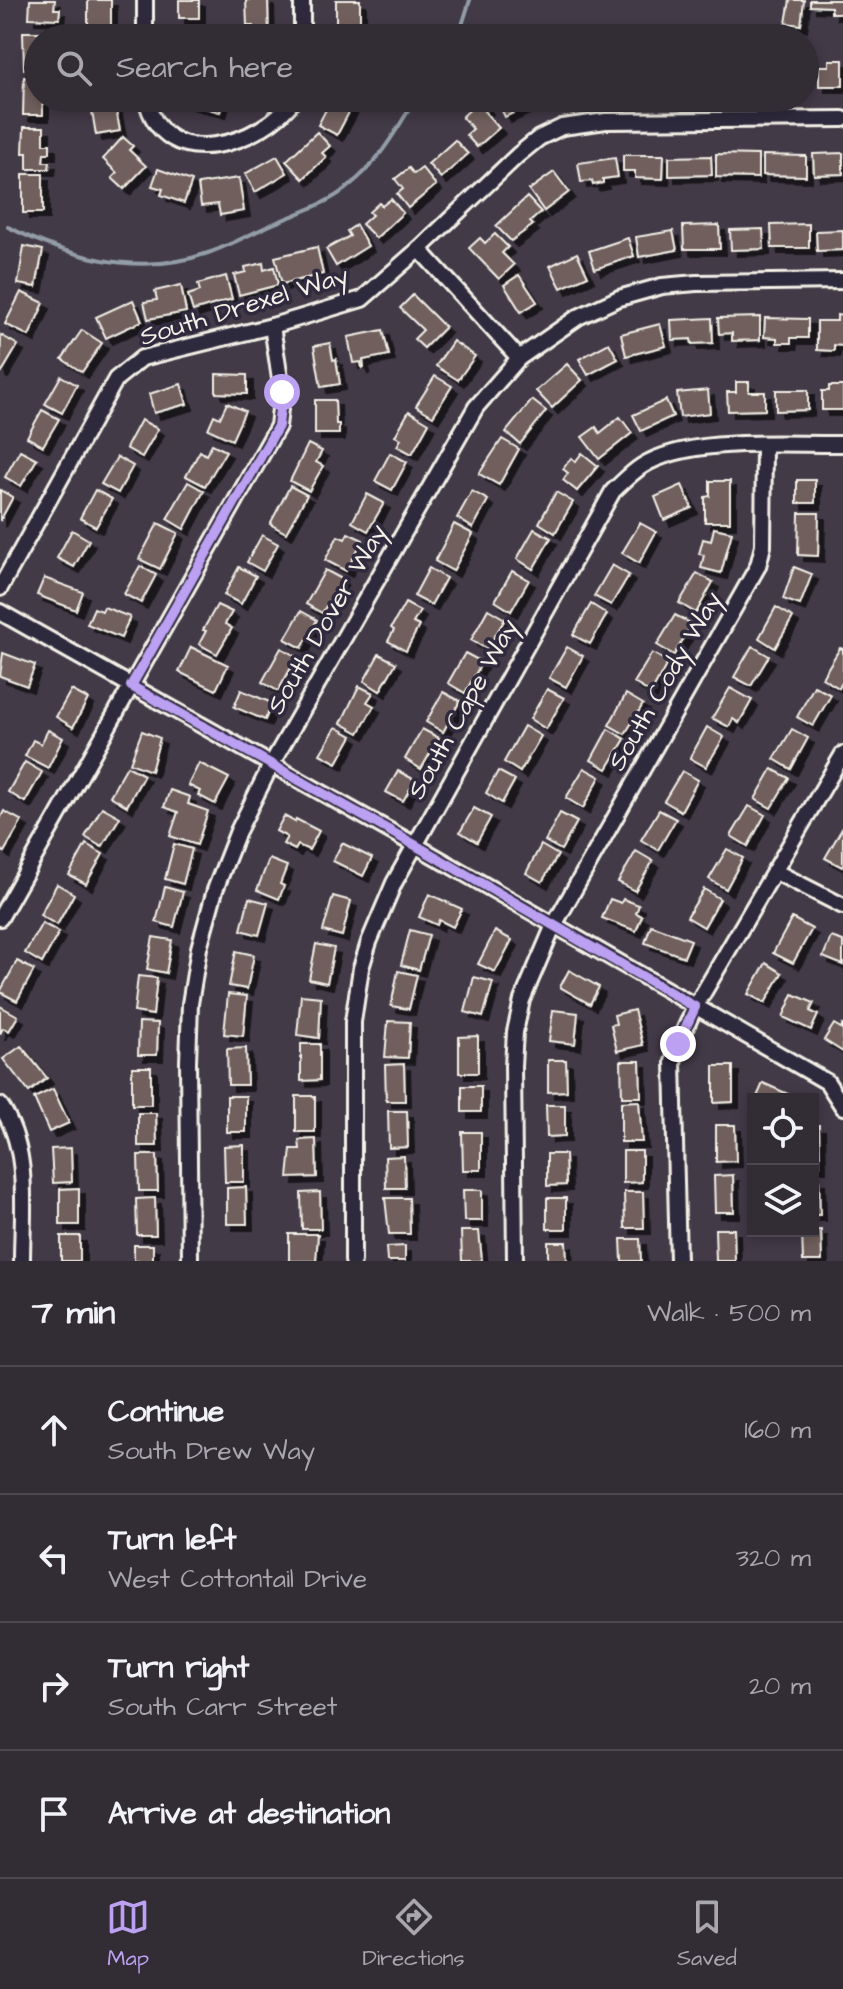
<!DOCTYPE html>
<meta charset="utf-8">
<style>
:root{--surface:#322c35;--page:#3d3841;--text:#f1f3f6;--muted:#a8a7ad;--line:#4d4850;--accent:#bca0f2}
body{margin:0;font-family:"Architects Daughter",sans-serif;background:var(--page);color:var(--text)}
.controls{position:absolute;right:24px;bottom:24px;display:grid;overflow:hidden;border-radius:0px;box-shadow:0 4px 12px #0003}
.controls button{width:72px;height:72px;display:grid;place-items:center;padding:0;border:0;border-bottom:2px solid var(--line);background:var(--surface);color:var(--text);font:40px sans-serif}
.stop{position:absolute;width:24px;height:24px;margin:-18px;border:6px solid #bca0f2;border-radius:50%;background:#fff}
.stop.end{background:#bca0f2;border-color:#fff;box-shadow:0 2px 8px #0008}
.list{margin:0;padding:0;list-style:none}
h2{display:flex;justify-content:space-between;align-items:center;height:104px;margin:0;padding:0 32px;font-size:34px}
h2 small{font-size:26px;font-weight:400;color:var(--muted)}
.list li{display:grid;grid-template-columns:52px 1fr auto;gap:24px;align-items:center;box-sizing:border-box;height:128px;padding:0 32px;border-top:2px solid var(--line)}
.list b{display:block;font-size:30px;white-space:nowrap}
.list p{margin:0;font-size:26px;white-space:nowrap;color:var(--muted)}
.list em{font-size:26px;font-style:normal;color:var(--muted)}
.icon{flex:none;width:44px;height:44px;fill:none;stroke:currentColor;stroke-width:2;stroke-linecap:round;stroke-linejoin:round}
.map{position:relative;flex:none;width:843px;height:1261px;overflow:hidden}
.search{position:absolute;background:var(--surface);box-shadow:0 4px 12px #0003;left:24px;right:24px;top:24px;height:88px;display:flex;align-items:center;gap:20px;box-sizing:border-box;padding:0 28px;border-radius:44px;color:var(--muted);font-size:30px}
.sheet{height:616px;background:var(--surface)}
nav{display:flex;justify-content:space-around;align-items:center;box-sizing:border-box;height:112px;border-top:2px solid var(--line);background:var(--surface);font-size:22px;color:var(--muted)}
nav a{display:grid;justify-items:center;gap:4px}
nav .on{color:var(--accent)}
.map>svg:first-child{display:block}
.lines{fill:none;stroke-linecap:round;stroke-linejoin:round}
.stream{stroke:#939da8;stroke-width:4}
.building{fill:#705f5d;stroke:#f4f1e8;stroke-width:2;filter:url(#shadow)}
.minor-casing{stroke:#f4f1e8;stroke-width:20}
.minor{stroke:#2f2a3d;stroke-width:14}
.route{stroke:#bca0f2;stroke-width:10}
.labels{text-anchor:middle;dominant-baseline:central;stroke-width:7;stroke-linejoin:round;paint-order:stroke}
.street-label{font-size:26px;fill:#f4f1e8;stroke:#2f2a3d}
</style>
<div class="map">
<svg width="843" height="1261" viewBox="0 0 843 1261">
<defs>
<filter id="shadow"><feDropShadow dx="6" dy="6" stdDeviation="0" flood-color="#0009"/></filter>
</defs>
<rect width="100%" height="100%" fill="#423a47"/>
<filter id="ink" filterUnits="userSpaceOnUse"><feTurbulence type="fractalNoise" baseFrequency=".0125" numOctaves="2"/><feDisplacementMap in="SourceGraphic" scale="16" xChannelSelector="R" yChannelSelector="G"/><feConvolveMatrix kernelMatrix="1 2 1 2 8 2 1 2 1" color-interpolation-filters="sRGB"/></filter>
<g filter="url(#ink)">
<g class="lines">
<g class="stream">
<polyline points="458,38 470,0"/>
<path d="M8,227C70,258 140,277 208,253C231,245 252,233 275,223C300,212 329,204 350,185C379,162 397,129 416,98"/>
</g>
</g>
<g class="building">
<polygon points="30,0 55,0 54,9 60,9 59,19 29,18"/>
<rect x="88" y="0" width="23" height="38"/>
<rect x="179" y="0" width="20" height="18"/>
<polygon points="246,0 268,0 269,37 254,38 253,26 247,26"/>
<rect x="336" y="0" width="24" height="38"/>
<polygon points="790,0 804,0 801,25 786,23"/>
<polygon points="810,0 843,0 843,13 831,13 831,7 810,6"/>
<polygon points="180,28 200,28 199,38 179,38"/>
<polygon points="23,32 47,32 47,38 38,38 38,68 24,69"/>
<polygon points="829,60 843,60 843,86 819,86 819,66 829,66"/>
<polygon points="24,77 38,77 38,98 43,98 43,115 23,115"/>
<polygon points="114,98 120,131 96,135 90,99"/>
<polygon points="184,98 224,98 220,112 183,102"/>
<polygon points="332,98 344,98 354,103 337,135 318,125"/>
<polygon points="496,98 536,98 538,101 505,117"/>
<polygon points="480,100 487,108 484,111 499,128 477,147 466,135 473,129 462,117"/>
<polygon points="24,127 44,127 44,144 50,144 50,153 44,153 43,162 50,162 49,169 27,169 27,153 23,153"/>
<polygon points="317,132 330,146 322,153 326,157 303,179 286,161"/>
<polygon points="123,137 133,146 129,150 146,166 124,189 112,178 117,173 103,159"/>
<polygon points="455,140 468,154 441,178 428,164"/>
<polygon points="843,153 843,174 814,175 813,154"/>
<polygon points="716,154 758,155 758,178 716,177"/>
<polygon points="623,155 664,155 663,179 635,178 635,171 623,171"/>
<polygon points="763,155 806,156 806,176 763,175"/>
<polygon points="277,156 287,173 255,192 245,174"/>
<polygon points="711,156 712,175 669,176 669,157"/>
<polygon points="615,158 618,177 603,179 603,183 593,185 592,181 581,182 578,163"/>
<polygon points="409,168 414,174 422,168 436,185 408,208 397,194 403,189 395,179"/>
<polygon points="158,169 192,181 184,203 161,195 163,189 152,186"/>
<polygon points="554,172 569,192 544,211 529,190"/>
<rect x="23" y="174" width="20" height="39"/>
<polygon points="239,178 244,211 220,215 218,204 201,206 198,184"/>
<polygon points="527,197 541,212 530,222 533,225 511,241 496,226"/>
<polygon points="391,199 403,213 376,238 362,224 372,215 369,212 379,203 382,206"/>
<polygon points="809,224 809,248 772,248 771,225"/>
<polygon points="356,225 368,246 336,266 326,249 350,236 347,231"/>
<polygon points="719,225 720,249 684,249 683,226"/>
<polygon points="763,229 764,249 731,250 730,230"/>
<polygon points="843,230 843,250 817,251 816,231"/>
<polygon points="673,231 677,250 639,257 636,237"/>
<polygon points="495,234 508,247 502,253 514,265 499,279 469,248 480,238 485,243"/>
<polygon points="628,238 634,256 595,269 589,251"/>
<polygon points="24,246 43,250 36,287 18,284"/>
<polygon points="317,247 323,274 282,284 275,257"/>
<polygon points="577,253 588,276 561,288 550,266"/>
<polygon points="263,263 264,270 274,267 278,285 239,295 234,275 246,272 245,267"/>
<polygon points="519,275 537,302 521,312 504,285"/>
<polygon points="226,276 232,299 193,311 188,295 200,291 198,284"/>
<polygon points="181,285 186,312 148,319 144,302 157,300 155,291"/>
<polygon points="21,292 44,303 29,336 5,324"/>
<polygon points="413,295 445,327 424,348 414,339 423,330 400,308"/>
<polygon points="133,300 142,321 106,338 96,317"/>
<polygon points="837,315 843,316 843,346 834,345 834,351 817,350 817,321 837,321"/>
<polygon points="760,317 760,340 732,341 732,333 719,334 718,318"/>
<polygon points="712,318 713,343 692,344 691,339 672,340 671,320"/>
<polygon points="765,318 808,319 808,338 791,338 791,343 777,343 777,338 764,337"/>
<polygon points="660,324 666,346 626,356 621,334"/>
<polygon points="82,330 102,343 82,372 62,359"/>
<polygon points="383,330 389,355 363,360 364,367 362,368 361,362 353,363 348,337"/>
<polygon points="1,335 18,345 2,372 0,371"/>
<polygon points="453,341 475,356 458,380 436,366"/>
<polygon points="330,343 333,360 336,359 340,384 321,387 314,346"/>
<polygon points="609,343 618,359 588,375 579,359"/>
<polygon points="567,364 582,380 552,408 536,391"/>
<polygon points="216,374 247,375 247,394 216,393"/>
<polygon points="61,376 77,385 62,413 45,404"/>
<polygon points="435,376 452,386 433,416 416,406"/>
<polygon points="736,382 749,382 749,392 765,392 765,410 728,411 727,392 736,392"/>
<polygon points="181,384 187,404 154,413 149,394"/>
<polygon points="829,386 843,386 843,410 822,410 822,391 829,391"/>
<polygon points="708,390 710,413 680,417 677,393"/>
<polygon points="776,390 808,390 808,410 776,411"/>
<polygon points="315,400 335,400 336,424 339,424 339,434 315,434"/>
<polygon points="532,400 546,411 520,444 506,432"/>
<polygon points="666,400 673,416 641,431 633,415"/>
<polygon points="227,403 245,411 232,440 208,429 214,415 220,418"/>
<polygon points="42,410 59,419 43,446 27,437"/>
<polygon points="409,411 429,423 412,454 397,446 401,439 395,436"/>
<polygon points="620,417 632,433 599,459 582,437 596,427 600,433"/>
<polygon points="141,420 158,429 142,457 126,448"/>
<polygon points="502,439 519,449 499,485 479,474"/>
<polygon points="212,444 226,451 205,486 186,476 200,451 206,455"/>
<polygon points="308,444 322,451 316,462 323,466 309,491 290,481"/>
<polygon points="20,450 37,459 21,486 5,477"/>
<polygon points="390,453 407,462 392,490 375,481"/>
<polygon points="582,453 598,466 577,491 563,480 568,473 563,469 571,458 575,462"/>
<polygon points="117,457 133,466 118,493 101,484"/>
<rect x="797" y="480" width="18" height="23"/>
<polygon points="710,481 730,481 730,522 705,522 705,497 710,496"/>
<polygon points="188,482 204,491 184,529 167,519"/>
<polygon points="682,485 692,508 664,520 655,497"/>
<polygon points="290,486 307,495 286,533 270,524"/>
<polygon points="0,490 13,497 0,521"/>
<polygon points="95,490 112,499 96,527 80,518"/>
<polygon points="472,491 488,500 473,528 457,518"/>
<polygon points="556,492 573,502 555,533 539,523"/>
<polygon points="367,494 384,503 368,531 352,522"/>
<polygon points="799,513 819,513 818,556 798,555"/>
<polygon points="158,523 178,533 160,569 139,559"/>
<polygon points="640,523 656,532 639,563 622,553"/>
<polygon points="454,524 473,534 453,571 435,561"/>
<polygon points="714,528 732,532 721,573 701,568 704,555 699,554 703,539 711,541"/>
<polygon points="534,529 551,538 533,569 517,559"/>
<polygon points="72,530 89,540 74,567 57,558"/>
<polygon points="348,533 363,540 346,571 325,560 338,536 345,539"/>
<polygon points="262,535 278,544 263,571 247,562"/>
<polygon points="612,565 629,575 611,605 594,596"/>
<polygon points="140,566 156,575 141,603 124,594"/>
<polygon points="239,567 256,576 241,604 224,595"/>
<polygon points="794,567 812,574 800,605 783,599"/>
<polygon points="429,568 446,578 431,605 414,596"/>
<polygon points="325,570 342,579 322,613 306,604"/>
<polygon points="512,571 529,580 511,611 495,601"/>
<polygon points="697,573 713,582 696,613 679,603"/>
<polygon points="44,578 83,592 76,610 37,595"/>
<polygon points="405,603 420,611 413,623 419,626 406,651 388,641 394,630 391,628"/>
<polygon points="591,604 607,614 590,644 573,635"/>
<polygon points="217,605 232,612 225,624 232,628 217,654 199,644 206,631 203,630"/>
<polygon points="104,607 130,617 121,638 87,624 94,608 102,611"/>
<polygon points="776,607 793,617 775,648 759,638"/>
<polygon points="488,609 505,619 487,649 471,640"/>
<polygon points="301,611 317,620 302,648 285,639"/>
<polygon points="675,615 692,624 674,655 657,645"/>
<polygon points="752,646 769,656 751,686 734,677"/>
<polygon points="191,647 228,665 216,690 179,672"/>
<polygon points="567,647 583,656 566,687 549,678"/>
<polygon points="281,648 297,657 278,691 262,682"/>
<polygon points="840,648 843,649 843,681 839,688 822,678"/>
<polygon points="3,653 35,665 27,686 0,676"/>
<polygon points="465,653 482,662 465,693 448,683"/>
<polygon points="652,653 668,662 651,693 634,683"/>
<polygon points="379,654 396,663 380,691 364,681"/>
<polygon points="359,686 373,693 367,702 374,706 359,733 341,723"/>
<polygon points="814,686 831,695 813,726 797,717"/>
<polygon points="730,688 752,700 739,723 733,719 729,727 712,718"/>
<polygon points="547,689 564,698 546,729 530,719"/>
<polygon points="71,690 88,699 73,727 56,717"/>
<polygon points="241,690 272,703 265,720 234,707"/>
<polygon points="443,692 460,701 443,732 426,722"/>
<polygon points="626,694 643,704 625,734 609,725"/>
<polygon points="524,726 541,736 520,772 504,762"/>
<polygon points="336,727 352,736 337,763 320,754"/>
<polygon points="707,727 724,737 706,767 690,758"/>
<polygon points="422,729 439,738 421,769 405,759"/>
<polygon points="608,729 625,739 607,769 591,760"/>
<polygon points="792,729 808,738 791,769 774,759"/>
<polygon points="48,730 63,738 48,768 25,756 33,740 41,744"/>
<polygon points="142,731 160,738 151,771 130,763"/>
<polygon points="25,762 42,772 25,802 8,792"/>
<polygon points="199,763 229,778 215,804 198,795 200,791 188,785"/>
<polygon points="127,766 144,775 127,806 110,796"/>
<polygon points="584,768 600,777 583,808 566,798"/>
<polygon points="772,769 789,778 771,808 755,799"/>
<polygon points="398,771 415,780 403,801 386,792"/>
<polygon points="498,771 515,780 502,803 486,793"/>
<polygon points="682,771 698,780 681,811 664,801"/>
<polygon points="170,790 190,797 188,804 208,811 197,845 170,836 178,812 164,807"/>
<polygon points="749,806 765,815 748,846 731,836"/>
<polygon points="102,807 120,817 102,847 85,837"/>
<polygon points="474,808 491,817 477,842 460,832"/>
<polygon points="659,810 676,819 658,850 641,840"/>
<polygon points="4,811 22,821 4,852 0,849 0,819"/>
<polygon points="560,813 577,822 561,850 545,841"/>
<polygon points="284,816 295,822 296,819 319,831 309,850 298,845 295,850 283,844 287,837 276,831"/>
<polygon points="843,827 843,865 842,867 825,858"/>
<polygon points="342,843 372,858 363,876 333,861"/>
<polygon points="86,844 103,854 86,884 69,875"/>
<polygon points="174,844 192,849 183,884 165,879"/>
<polygon points="541,845 558,855 542,882 526,873"/>
<polygon points="727,849 743,858 726,889 709,879"/>
<polygon points="636,851 653,861 635,891 618,882"/>
<polygon points="269,859 287,866 280,884 284,886 279,899 257,890"/>
<polygon points="57,884 74,894 57,925 40,915"/>
<polygon points="165,887 183,892 174,927 156,922"/>
<polygon points="704,889 720,899 704,927 687,917"/>
<polygon points="429,894 462,909 453,927 439,920 437,925 419,917"/>
<polygon points="333,896 351,901 342,936 323,931"/>
<polygon points="249,898 268,903 259,935 241,930"/>
<polygon points="610,899 621,903 623,899 639,905 636,913 642,916 636,931 602,918"/>
<polygon points="792,918 812,929 793,963 773,953"/>
<polygon points="42,923 59,932 42,963 25,953"/>
<polygon points="651,925 691,940 684,957 645,943"/>
<polygon points="410,930 429,935 419,970 401,965"/>
<polygon points="495,931 512,940 495,972 478,964"/>
<polygon points="153,937 172,940 166,973 147,969"/>
<polygon points="831,937 843,941 843,965 823,957"/>
<polygon points="316,944 334,948 327,983 309,979"/>
<polygon points="236,951 254,955 247,989 229,986"/>
<polygon points="17,961 34,970 17,1001 0,992"/>
<polygon points="766,963 782,973 765,1003 748,994"/>
<polygon points="569,970 599,987 590,1004 560,987"/>
<polygon points="398,971 417,975 409,1009 391,1006"/>
<polygon points="138,976 157,978 153,1015 134,1012"/>
<polygon points="474,977 493,982 483,1017 465,1012"/>
<polygon points="228,994 247,996 243,1036 224,1034"/>
<polygon points="793,994 814,1003 810,1011 818,1015 811,1030 783,1017"/>
<polygon points="301,995 321,997 319,1038 297,1035"/>
<polygon points="0,1006 18,1016 9,1031 3,1028 0,1034"/>
<polygon points="553,1010 578,1013 575,1044 549,1041"/>
<polygon points="634,1010 643,1045 617,1051 611,1025 616,1024 614,1015"/>
<polygon points="388,1021 410,1022 408,1058 385,1057"/>
<polygon points="139,1022 158,1023 157,1055 138,1055"/>
<polygon points="834,1024 841,1028 843,1024 843,1052 824,1040"/>
<polygon points="478,1036 478,1073 459,1073 459,1037"/>
<polygon points="301,1044 320,1044 320,1080 301,1081"/>
<polygon points="21,1046 47,1078 29,1092 3,1059"/>
<polygon points="246,1048 247,1085 228,1085 227,1049"/>
<polygon points="548,1060 566,1060 567,1091 548,1092"/>
<polygon points="621,1061 640,1061 641,1097 622,1097"/>
<polygon points="404,1064 405,1101 386,1101 385,1065"/>
<polygon points="714,1066 733,1066 733,1102 714,1103"/>
<rect x="132" y="1067" width="19" height="38"/>
<polygon points="763,1083 799,1099 756,1099"/>
<rect x="462" y="1086" width="19" height="26"/>
<polygon points="53,1089 69,1123 49,1132 34,1098"/>
<rect x="227" y="1096" width="19" height="36"/>
<rect x="296" y="1096" width="19" height="36"/>
<polygon points="639,1101 642,1142 621,1142 621,1102"/>
<polygon points="546,1105 565,1105 565,1136 547,1137"/>
<polygon points="388,1111 407,1111 408,1147 389,1148"/>
<polygon points="138,1113 156,1113 157,1146 138,1146"/>
<polygon points="716,1125 735,1125 736,1161 716,1162"/>
<polygon points="813,1125 819,1125 820,1166 813,1166"/>
<polygon points="462,1132 481,1132 481,1170 463,1170"/>
<polygon points="316,1139 317,1177 288,1178 291,1149 300,1149 299,1140"/>
<polygon points="244,1145 244,1182 225,1182 224,1146"/>
<polygon points="71,1148 72,1182 53,1183 51,1149"/>
<polygon points="623,1151 642,1151 642,1182 623,1183"/>
<polygon points="547,1154 565,1154 566,1185 547,1186"/>
<polygon points="138,1155 157,1155 158,1191 139,1191"/>
<polygon points="404,1156 405,1188 386,1188 385,1157"/>
<polygon points="733,1175 734,1212 715,1212 714,1176"/>
<polygon points="813,1179 819,1179 820,1215 813,1215"/>
<polygon points="246,1187 247,1224 227,1224 227,1188"/>
<polygon points="79,1188 79,1225 60,1225 60,1189"/>
<polygon points="463,1190 482,1190 482,1221 464,1221"/>
<polygon points="320,1192 321,1229 302,1229 301,1193"/>
<polygon points="624,1192 643,1192 644,1228 625,1228"/>
<polygon points="155,1198 156,1235 137,1235 136,1199"/>
<polygon points="385,1198 409,1198 410,1234 389,1234"/>
<rect x="547" y="1198" width="19" height="31"/>
<polygon points="715,1229 734,1229 735,1261 716,1261"/>
<polygon points="821,1230 822,1261 803,1261 802,1231"/>
<polygon points="461,1231 479,1231 482,1261 462,1261"/>
<polygon points="289,1234 318,1234 316,1261 289,1261"/>
<rect x="61" y="1236" width="19" height="25"/>
<polygon points="621,1239 640,1239 641,1261 622,1261"/>
<polygon points="548,1242 566,1242 567,1261 548,1261"/>
<rect x="134" y="1245" width="19" height="16"/>
<polygon points="405,1246 405,1261 387,1261 386,1247"/>
</g>
<g class="lines">
<g class="minor-casing">
<g id="minor">
<polyline points="145,0 145,38"/>
<polyline points="302,38 302,0"/>
<path d="M146,98C163,177 262,145 295,98"/>
<polyline points="419,249 519,358"/>
<polyline points="0,588 116,379 142,358 272,326 362,299 419,249 518,155 539,138 562,127 606,121 843,119"/>
<polyline points="0,612 415,845 827,1082 843,1107"/>
<polyline points="774,871 843,906"/>
<polyline points="0,918 278,426 282,392 272,326"/>
<path d="M0,1105C31,1149 22,1210 22,1261"/>
<polyline points="190,1261 188,1062 190,1004 199,948 215,890 238,831 271,765 476,407 519,358 578,317 619,298 662,286 696,283 843,281"/>
<path d="M353,1261V1022L361,968L369,942L394,883L613,491C622,483 631,473 642,466C689,436 787,445 843,444"/>
<polyline points="515,1261 513,1066 515,1032 522,1000 554,925 758,566 763,546 764,445"/>
<polyline points="678,1261 673,1062 678,1044 695,1007 843,754"/>
</g>
</g>
<use href="#minor" class="minor"/>
</g>
</g>
<g class="lines" filter="url(#ink)">
<polyline class="route" points="282,392 278,426 131,686 415,845 695,1007 678,1044"/>
</g>
<g class="labels">
<g class="street-label">
<text transform="translate(244 306) rotate(-17)">South Drexel Way</text>
<text transform="translate(327 619) rotate(-60)">South Dover Way</text>
<text transform="translate(665 681) rotate(-60)">South Cody Way</text>
<text transform="translate(463 709) rotate(-61)">South Cape Way</text>
</g>
</g>
</svg>
<div class="controls">
<button><svg class="icon" aria-label="locate" viewBox="0 0 24 24"><circle cx="12" cy="12" r="6"/><path d="M12 2v4M12 18v4M2 12h4M18 12h4"/></svg></button>
<button><svg class="icon" aria-label="layers" viewBox="0 0 24 24"><path d="M12 4l9 5-9 5-9-5zM3 14l9 5 9-5"/></svg></button>
</div>
<div class="stop" style="left:282px;top:392px"></div>
<div class="stop end" style="left:678px;top:1044px"></div>
<div class="search"><svg class="icon" aria-label="search" viewBox="0 0 24 24"><circle cx="10" cy="10" r="6"/><path d="M15 15l6 6"/></svg>Search here</div>
</div>
<section class="sheet">
<h2>7 min<small>Walk · 500 m</small></h2>
<ul class="list">
<li><svg class="icon" aria-label="ahead" viewBox="0 0 24 24"><path d="M12 20V5M6 11l6-6 6 6"/></svg><div><b>Continue</b><p>South Drew Way</p></div><em>160 m</em></li>
<li><svg class="icon" aria-label="left" viewBox="0 0 24 24"><path d="M17 20v-9H6M10 6l-5 5 5 5"/></svg><div><b>Turn left</b><p>West Cottontail Drive</p></div><em>320 m</em></li>
<li><svg class="icon" aria-label="right" viewBox="0 0 24 24"><path d="M7 20v-9h11M14 6l5 5-5 5"/></svg><div><b>Turn right</b><p>South Carr Street</p></div><em>20 m</em></li>
<li><svg class="icon" aria-label="arrive" viewBox="0 0 24 24"><path d="M6 21V4h12l-3 4 3 4H6"/></svg><div><b>Arrive at destination</b></div></li>
</ul>
</section>
<nav>
<a class="on"><svg class="icon" aria-label="map" viewBox="0 0 24 24"><path d="M3 6l6-2 6 2 6-2v14l-6 2-6-2-6 2zM9 4v14M15 6v14"/></svg>Map</a>
<a><svg class="icon" aria-label="directions" viewBox="0 0 24 24"><path d="M12 3l9 9-9 9-9-9zM9 14v-3h6M13 9l2 2-2 2"/></svg>Directions</a>
<a><svg class="icon" aria-label="saved" viewBox="0 0 24 24"><path d="M7 4h10v16l-5-4-5 4z"/></svg>Saved</a>
</nav>
